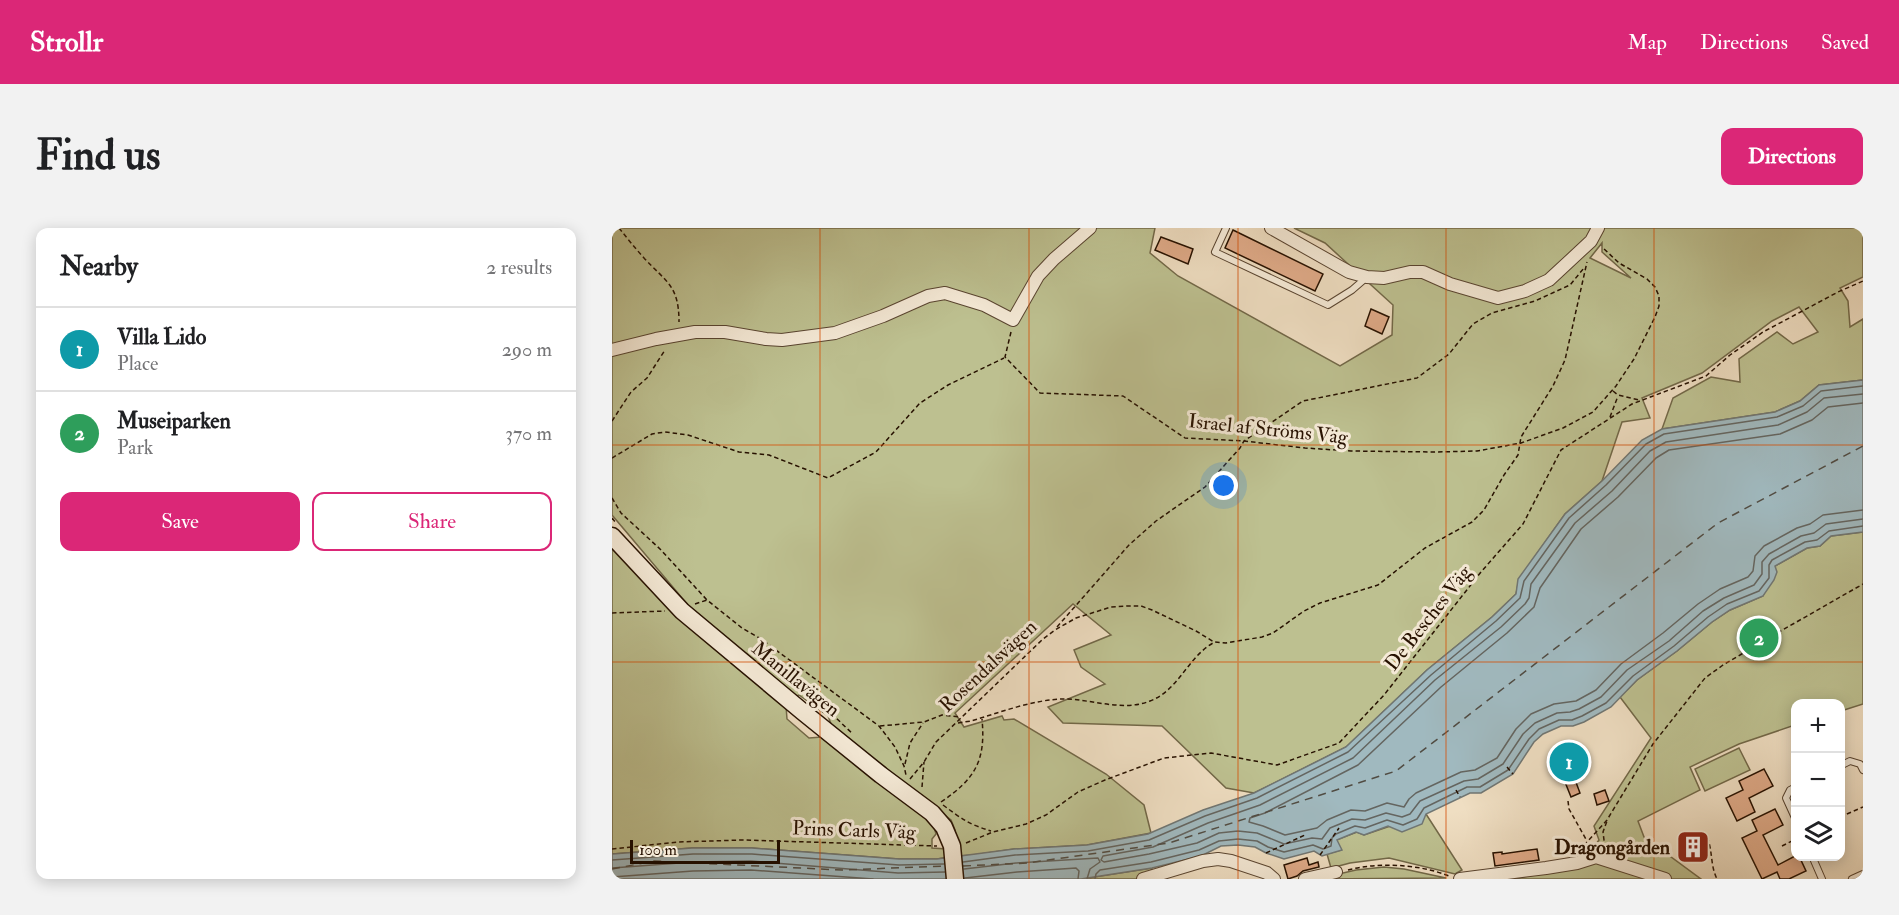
<!DOCTYPE html>
<meta charset="utf-8">
<style>
:root{--surface:#fff;--page:#f2f2f2;--text:#202124;--muted:#757577;--line:#e0e0e0;--accent:#db2777}
body{margin:0;font-family:"IM FELL Double Pica",serif;background:var(--page);color:var(--text)}
.controls{position:absolute;right:18px;bottom:18px;display:grid;overflow:hidden;border-radius:12px;box-shadow:0 3px 15px #0003}
.controls button{width:54px;height:54px;display:grid;place-items:center;padding:0;border:0;border-bottom:2px solid var(--line);background:var(--surface);color:var(--text);font:30px sans-serif}
.scale{position:absolute;left:18px;bottom:15px;width:150px;box-sizing:border-box;padding-left:6px;border:3px solid #271100;border-top:0;font-size:16px;line-height:21px;white-space:nowrap;color:#271100;-webkit-text-stroke:4px #f5ead7;paint-order:stroke}
.you{position:absolute;left:612px;top:258px;width:21px;height:21px;margin:-15px;border:4px solid #fff;border-radius:50%;background:#1a73e8;box-shadow:0 0 0 9px #1a73e833}
.badge{display:grid;place-items:center;width:39px;height:39px;border-radius:50%;background:var(--accent);color:#fff;font-size:20px;font-weight:700}
.pin{position:absolute;translate:-50% -50%;border:3px solid #fff;box-shadow:0 2px 6px #0006}
.list{margin:0;padding:0;list-style:none}
h2{display:flex;justify-content:space-between;align-items:center;height:78px;margin:0;padding:0 24px;font-size:26px}
h2 small{font-size:20px;font-weight:400;color:var(--muted)}
.list li{display:grid;grid-template-columns:39px 1fr auto;gap:18px;align-items:center;box-sizing:border-box;height:84px;padding:0 24px;border-top:2px solid var(--line)}
.list b{display:block;font-size:22px;white-space:nowrap}
.list p{margin:0;font-size:20px;white-space:nowrap;color:var(--muted)}
.list em{font-size:20px;font-style:normal;color:var(--muted)}
.actions{display:flex;gap:12px;padding:18px 24px}
.actions a{flex:1;padding:14px 0;border:2px solid var(--accent);border-radius:12px;text-align:center;font-size:21px;color:var(--accent)}
.actions .main{background:var(--accent);color:#fff}
.icon{flex:none;width:33px;height:33px;fill:none;stroke:currentColor;stroke-width:2;stroke-linecap:round;stroke-linejoin:round}
.map{position:relative;flex:none;width:1251px;height:651px;overflow:hidden;border-radius:12px}
header{display:flex;align-items:center;gap:36px;box-sizing:border-box;height:84px;padding:0 30px;background:var(--accent);color:#fff}
header strong{font-size:28px}
nav{display:flex;gap:33px;margin-inline-start:auto;font-size:21px}
.intro{display:flex;align-items:center;justify-content:space-between;box-sizing:border-box;height:144px;padding:0 36px}
h1{margin:0;font-size:42px}
.button{padding:15px 27px;border-radius:12px;background:var(--accent);color:#fff;font-size:21px;font-weight:700}
main{display:flex;gap:36px;padding:0 36px}
aside{flex:1;background:var(--surface);border-radius:12px;box-shadow:0 3px 15px #0003}
.map>svg:first-child{display:block}
.green{fill:#bdc090;stroke:#726848;stroke-width:1.5;fill-rule:evenodd}
.water{fill:#a0b9bf;stroke:#707673;stroke-width:1.5}
.lines{fill:none;stroke-linecap:round;stroke-linejoin:round}
.shore{stroke:#646560;stroke-width:1.5}
.ferry{stroke:#514c43;stroke-width:1.5;stroke-dasharray:8 6;stroke-linecap:butt}
.building{fill:#dfaa88;stroke:#271100;stroke-width:1.5}
.lane-casing{stroke:#594430;stroke-width:8}
.street-casing{stroke:#594430;stroke-width:14}
.secondary-casing{stroke:#271100;stroke-width:19}
.path{stroke:#271100;stroke-width:1.5;stroke-dasharray:4.5 3;stroke-linecap:butt}
.lane{stroke:#f5ead7;stroke-width:6}
.street{stroke:#f5ead7;stroke-width:12}
.secondary{stroke:#f5ead7;stroke-width:16}
.grid{fill:none;stroke:#d5520b;stroke-width:1.5;stroke-opacity:0.55}
.labels{text-anchor:middle;dominant-baseline:central;stroke-width:6;stroke-linejoin:round;paint-order:stroke}
.street-label{font-size:20px;fill:#271100;stroke:#f5ead7}
.poi-label{font-size:20px;font-weight:bold;fill:#271100;stroke:#f5ead7;text-anchor:end}
</style>
<header>
<strong>Strollr</strong>
<nav><a>Map</a><a>Directions</a><a>Saved</a></nav>
</header>
<div class="intro"><h1>Find us</h1><a class="button">Directions</a></div>
<main>
<aside>
<h2>Nearby<small>2 results</small></h2>
<ul class="list">
<li><span class="badge" style="background:#0f9aa8">1</span><div><b>Villa Lido</b><p>Place</p></div><em>290 m</em></li>
<li><span class="badge" style="background:#2e9e5b">2</span><div><b>Museiparken</b><p>Park</p></div><em>370 m</em></li>
</ul>
<div class="actions"><a class="main">Save</a><a>Share</a></div>
</aside>
<div class="map">
<svg width="1251" height="651" viewBox="0 0 1251 651">
<rect width="100%" height="100%" fill="#efdec2"/>
<filter id="stains"><feTurbulence type="fractalNoise" baseFrequency=".00333" numOctaves="4"/><feColorMatrix values="0 0 0 0 .2 0 0 0 0 .09 0 0 0 0 .02 0 0 0 .5 -.17"/></filter>
<radialGradient id="worn" r=".72"><stop offset=".6" stop-color="#630" stop-opacity="0"/><stop offset="1" stop-color="#630" stop-opacity=".3"/></radialGradient>
<g class="green">
<path d="M0,0H543L538,25L566,48L728,138L780,107L781,77L713,15L682,0H1251V49L1228,60L1236,73L1238,99L1251,91V152L1207,157L1188,173L1163,184L1050,201L1061,170L1099,149L1128,154L1127,131L1165,104L1181,116L1206,104L1187,79L1160,93L1090,145L1030,170L1038,190L1010,194L990,253L953,286L907,351L904,366L880,389L815,442L734,519L642,565L614,560L550,498L451,495L436,479L493,456L469,439L462,422L499,407L461,376L343,485L352,499L390,488L392,492L402,491L494,546L532,577L539,605L475,617L402,621L361,627L346,628L343,602L339,592L221,501L216,488L187,467L182,469L76,377L0,287ZM990,15V24L1019,50L978,30Z"/>
<polygon points="1251,304 1251,476 1229,483 1228,476 1184,476 1183,497 1127,516 1078,539 1088,562 1026,593 1032,609 1089,651 898,651 935,645 970,634 987,612 982,598 1039,510 1008,469 1025,452 1065,423 1100,394 1118,382 1151,368 1163,338 1195,320 1208,318 1219,308"/>
<polygon points="0,315 174,478 175,491 197,510 210,509 313,587 321,596 324,606 320,611 320,620 335,621 336,629 325,631 287,631 140,620 80,620 0,626"/>
<polygon points="1127,520 1138,542 1093,563 1083,541"/>
<polygon points="814,586 850,642 843,646 777,630 738,635 719,640 715,626 729,622 724,612 745,604 752,607"/>
<polygon points="772,639 792,641 834,650 705,651 744,642"/>
<polygon points="540,640 535,651 469,651"/>
</g>
<polygon class="water" points="1251,152 1251,304 1219,308 1208,318 1195,320 1163,338 1165,344 1162,352 1151,368 1118,382 1100,394 1065,423 1025,452 999,479 972,494 961,498 949,498 931,506 922,514 901,546 869,565 858,565 814,586 810,596 790,604 776,598 752,607 744,604 725,612 730,622 710,628 702,623 672,631 654,625 643,619 626,617 609,618 589,628 540,640 469,651 0,651 0,626 80,620 140,620 287,631 325,631 402,621 475,617 536,606 591,582 642,565 734,519 815,442 880,389 904,366 906,351 953,286 990,253 1030,212 1050,201 1163,184 1188,173 1207,157"/>
<g class="lines">
<g class="shore">
<polyline points="1251,166 1212,170 1195,184 1166,197 1054,214 1038,223 1000,263 963,295 919,356 917,370 913,376 889,399 823,452 741,530 648,577 596,595 541,619 491,628 489,632 492,634 537,626 585,615 607,605 626,603 645,605 672,616 700,610 710,611 718,600 740,591 753,592 774,585 790,589 798,586 808,573 852,553 866,551 891,536 911,506 923,495 945,485 958,484 967,481 989,469 1015,442 1057,413 1091,383 1112,370 1142,357 1150,346 1150,334 1157,326 1189,308 1202,305 1214,296 1251,291"/>
<polyline points="1251,175 1216,179 1200,192 1168,206 1057,222 1044,230 1006,269 969,301 928,360 922,379 895,405 829,459 746,537 653,585 638,590 637,594 651,598 673,607 705,600 715,592 739,582 753,583 775,575 792,579 797,571 804,565 849,544 863,542 885,530 904,501 919,486 942,476 964,473 984,462 1009,436 1051,405 1086,376 1108,361 1136,349 1141,343 1143,328 1152,318 1185,300 1198,296 1211,287 1251,282"/>
<polyline points="0,632 81,626 140,626 287,637 332,636"/>
<polyline points="351,634 403,627 476,623 537,612 593,588 645,570 736,524 819,447 884,393 908,370 912,353 957,290 994,257 1034,216 1052,206 1165,189 1191,178 1209,163 1251,158"/>
<polyline points="0,640 81,634 139,633 286,645 333,644"/>
<polyline points="352,641 404,635 486,630 488,634 478,641 475,651"/>
<polyline points="0,649 81,643 139,642 261,651"/>
<polyline points="353,650 405,644 464,640 467,643 466,651"/>
<polyline points="483,651 484,646 488,642 539,634 587,622 607,613 626,611 645,613 656,619 672,624 701,617 711,621 719,618 720,610 724,606 743,598 753,600 775,592 791,597 805,591 812,580 855,559 868,559 896,542 917,511 927,501 947,492 960,492 970,488 994,475 1021,448 1062,418 1096,389 1115,376 1147,363 1157,350 1157,337 1160,332 1193,314 1205,312 1217,303 1251,298"/>
</g>
<g class="ferry">
<polyline points="351,638 415,635 557,615 784,543 1106,295 1251,218"/>
<polyline points="0,641 42,633 230,642 334,638"/>
</g>
</g>
<g class="building">
<polygon points="621,2 711,46 703,63 613,20"/>
<polygon points="549,9 581,21 576,36 543,22"/>
<polygon points="759,81 777,89 770,106 753,98"/>
<polygon points="962,516 973,544 962,549 968,565 959,569 941,524"/>
<polygon points="1152,541 1161,558 1137,570 1143,584 1125,593 1114,570 1131,562 1127,553"/>
<polygon points="993,562 997,573 985,577 982,566"/>
<polygon points="1163,581 1171,597 1151,607 1166,637 1183,628 1187,628 1194,643 1177,651 1168,651 1165,644 1150,651 1130,610 1145,603 1140,592"/>
<polygon points="1083,604 1094,626 1079,634 1067,611"/>
<polygon points="925,621 927,632 883,638 881,625 890,624 890,626"/>
<polygon points="695,630 697,637 706,634 707,639 691,643 685,648 676,651 672,637"/>
</g>
<g class="lines">
<g class="lane-casing">
<g id="lane">
<polyline points="614,0 603,24 716,77 740,62 755,49"/>
<polyline points="1228,538 1238,533 1248,536 1251,542"/>
<polyline points="1184,559 1178,562 1174,570 1184,592"/>
<polyline points="1200,628 1210,651"/>
<polyline points="1240,651 1251,646"/>
</g>
</g>
<g class="street-casing">
<g id="street">
<polyline points="659,0 737,44 755,49 772,50 798,44 811,44 838,56 886,70 913,63 937,52 979,13 986,0"/>
<polyline points="0,122 44,111 83,104 113,104 154,111 170,112 223,105 271,88 316,68 333,65 372,77 401,92 426,48 442,31 478,0"/>
<polyline points="531,651 591,633 606,631 619,633 655,645 662,651"/>
<polyline points="693,651 724,644"/>
<polyline points="848,651 934,640 965,635 984,629 1053,651"/>
</g>
</g>
<g class="secondary-casing">
<polyline id="secondary" points="0,308 70,383 191,484 269,547 320,585 332,599 340,618 343,651"/>
</g>
<g class="path">
<path d="M7,0C15,10 23,20 32,30C54,54 67,57 67,94"/>
<polyline points="399,104 393,129 428,165 511,168 573,210 632,213 693,220 739,223 823,224 865,223 909,215 951,200 981,184 1004,158 1022,131 1043,89 1047,78 1047,68 1043,59 1035,51 1007,35 990,19"/>
<polyline points="1001,163 1006,167 1027,172"/>
<polyline points="998,189 1006,168"/>
<polyline points="0,193 19,164 35,150 53,122"/>
<polyline points="0,230 40,206 53,204 76,207 127,224 157,227 216,250 264,224 308,175 336,157 392,130"/>
<polyline points="0,270 9,285 48,321 95,372 130,400 149,411 267,498 283,519 292,538 294,547"/>
<polyline points="0,290 4,295"/>
<polyline points="83,376 95,372"/>
<polyline points="0,385 53,383"/>
<polyline points="445,399 517,317 544,293 593,259 628,220 632,213 691,173 805,150 837,126 861,96 880,85 923,73 958,57 972,40"/>
<path d="M189,464C210,473 224,491 241,506"/>
<path d="M346,495L359,493C386,485 423,471 452,471C479,471 511,484 538,473C567,462 575,430 601,415"/>
<polyline points="268,498 312,494 330,487 348,489"/>
<polyline points="293,536 298,515 311,495"/>
<polyline points="895,539 901,546"/>
<polyline points="298,551 312,534 324,514 431,411 443,402 464,390 499,379 515,378 529,378 540,382 584,403 602,414 614,415 650,409 661,405 692,383 708,375 766,357 813,320 860,294 872,282 892,247 906,227 909,209 941,158 953,132 975,34"/>
<polyline points="310,559 312,534"/>
<polyline points="844,562 848,569"/>
<polyline points="956,573 957,581 975,613"/>
<path d="M329,574C363,551 374,533 370,491"/>
<path d="M331,577C350,591 356,596 379,603"/>
<polyline points="1228,589 1251,579"/>
<path d="M1095,609C1101,623 1098,637 1105,651"/>
<polyline points="354,615 381,604 414,596 434,587 466,564 493,552 552,530 599,525 665,537 727,515 772,467 869,344 911,296 949,222 1020,176 1094,148 1118,127 1151,104 1226,64 1251,53"/>
<polyline points="1170,618 1184,611"/>
<polyline points="993,620 991,604 995,593"/>
<polyline points="0,621 66,614 131,612 325,618"/>
<polyline points="967,623 995,592 1041,516 1093,450 1111,437 1167,404 1251,356"/>
<polyline points="654,625 693,607"/>
<polyline points="708,627 727,600"/>
<path d="M736,642C767,634 807,636 837,648"/>
</g>
<use href="#lane" class="lane"/>
<use href="#street" class="street"/>
<use href="#secondary" class="secondary"/>
</g>
<path class="grid" d="M208,0V651M417,0V651M626,0V651M834,0V651M1042,0V651M0,217H1251M0,434H1251"/>
<defs>
<g id="building-square" transform="scale(1.725)"><rect x="-9" y="-9" width="18" height="18" rx="4" fill="#8f2418" stroke="#f5ead7"/><path d="M-4-6H4V6H1V3H-1V6H-4ZM-2.5-4.3h1.7v1.8h-1.7ZM.8-4.3h1.7v1.8H.8ZM-2.5-1h1.7V.8h-1.7ZM.8-1h1.7V.8H.8Z" fill="#fff"/></g>
</defs>
<g fill-rule="evenodd">
<use href="#building-square" x="1081" y="619"/>
</g>
<g class="labels">
<g class="street-label">
<text transform="translate(656 201) rotate(6)">Israel af Ströms Väg</text>
<text transform="translate(816 390) rotate(-52)">De Besches Väg</text>
<text transform="translate(376 438) rotate(-43)">Rosendalsvägen</text>
<text transform="translate(184 451) rotate(39)">Manillavägen</text>
<text transform="translate(242 602) rotate(2)">Prins Carls Väg</text>
</g>
<g class="poi-label">
<text x="1058" y="619">Dragongården</text>
</g>
</g>
<rect width="100%" height="100%" filter="url(#stains)"/>
<rect width="100%" height="100%" fill="url(#worn)"/>
</svg>
<div class="controls">
<button>+</button>
<button>−</button>
<button><svg class="icon" aria-label="layers" viewBox="0 0 24 24"><path d="M12 4l9 5-9 5-9-5zM3 14l9 5 9-5"/></svg></button>
</div>
<div class="scale">100 m</div>
<div class="you"></div>
<div class="pin badge" style="left:957px;top:534px;background:#0f9aa8">1</div>
<div class="pin badge" style="left:1147px;top:410px;background:#2e9e5b">2</div>
</div>
</main>
